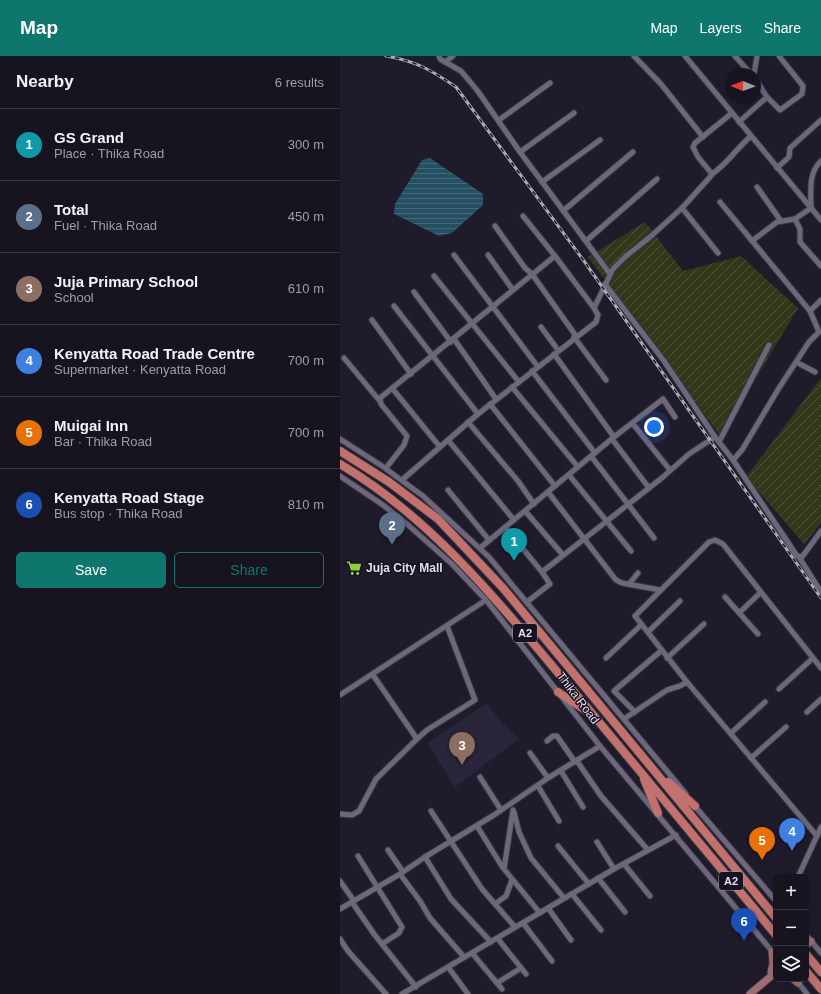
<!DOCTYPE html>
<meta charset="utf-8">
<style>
:root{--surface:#171420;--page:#24212d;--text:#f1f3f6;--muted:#9e9ea5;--line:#36333e;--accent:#0f766e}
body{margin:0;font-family:Helvetica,sans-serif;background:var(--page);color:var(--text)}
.controls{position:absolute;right:12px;bottom:12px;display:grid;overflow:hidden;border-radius:6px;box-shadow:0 4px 16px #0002}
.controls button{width:36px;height:36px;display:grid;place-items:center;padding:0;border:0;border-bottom:1px solid var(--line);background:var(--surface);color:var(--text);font:20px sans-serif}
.compass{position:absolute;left:385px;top:12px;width:36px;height:36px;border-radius:50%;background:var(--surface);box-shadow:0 4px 16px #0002;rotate:271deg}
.you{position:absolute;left:314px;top:371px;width:14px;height:14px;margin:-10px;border:3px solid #fff;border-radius:50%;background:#1a73e8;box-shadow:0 0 0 6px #1a73e833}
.badge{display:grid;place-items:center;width:26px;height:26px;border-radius:50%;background:var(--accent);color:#fff;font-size:13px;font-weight:700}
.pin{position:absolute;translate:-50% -33px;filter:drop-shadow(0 1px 2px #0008)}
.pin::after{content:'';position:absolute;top:21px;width:14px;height:12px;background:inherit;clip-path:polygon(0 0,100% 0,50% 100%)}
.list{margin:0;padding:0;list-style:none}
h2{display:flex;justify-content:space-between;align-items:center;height:52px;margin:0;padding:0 16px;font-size:17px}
h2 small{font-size:13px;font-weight:400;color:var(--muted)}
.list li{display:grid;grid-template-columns:26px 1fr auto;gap:12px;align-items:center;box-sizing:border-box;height:72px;padding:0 16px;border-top:1px solid var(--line)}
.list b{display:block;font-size:15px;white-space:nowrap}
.list p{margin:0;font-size:13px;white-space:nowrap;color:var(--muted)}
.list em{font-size:13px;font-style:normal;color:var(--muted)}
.actions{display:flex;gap:8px;padding:12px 16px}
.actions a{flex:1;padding:9px 0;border:1px solid var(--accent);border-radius:6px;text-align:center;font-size:14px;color:var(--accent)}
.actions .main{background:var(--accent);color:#fff}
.icon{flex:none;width:22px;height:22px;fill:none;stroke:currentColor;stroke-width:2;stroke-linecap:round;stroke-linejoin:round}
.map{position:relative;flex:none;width:481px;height:938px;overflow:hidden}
header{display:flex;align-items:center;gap:24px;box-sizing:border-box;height:56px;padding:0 20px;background:var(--accent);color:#fff}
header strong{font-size:19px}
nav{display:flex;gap:22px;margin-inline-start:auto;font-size:14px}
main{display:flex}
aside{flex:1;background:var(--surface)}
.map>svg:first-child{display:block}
.built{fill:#2a253a}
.garden{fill:url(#garden-furrows)}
.water{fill:url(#water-rules)}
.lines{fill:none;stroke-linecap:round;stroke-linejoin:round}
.minor-casing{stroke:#383542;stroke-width:7}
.major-casing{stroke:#383542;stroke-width:9}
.highway-casing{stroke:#383542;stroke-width:10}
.minor{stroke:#6c677b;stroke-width:5}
.major{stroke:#a06d73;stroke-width:7}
.highway{stroke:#c2716d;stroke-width:8}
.rail-casing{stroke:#adaab6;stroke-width:3}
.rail{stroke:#161221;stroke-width:1.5;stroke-dasharray:4.5;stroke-linecap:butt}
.labels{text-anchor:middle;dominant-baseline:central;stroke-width:3;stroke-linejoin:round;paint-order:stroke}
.shield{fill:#161221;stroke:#a3a0ac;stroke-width:1}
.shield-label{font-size:11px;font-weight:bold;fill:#e0dde8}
.poi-label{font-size:12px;font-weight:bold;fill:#e0dde8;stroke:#161221;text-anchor:start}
.street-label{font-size:12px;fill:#e0dde8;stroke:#161221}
</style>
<header>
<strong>Map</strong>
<nav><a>Map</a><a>Layers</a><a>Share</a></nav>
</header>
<main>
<aside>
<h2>Nearby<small>6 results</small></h2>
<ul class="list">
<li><span class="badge" style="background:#0f9aa8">1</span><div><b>GS Grand</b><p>Place · Thika Road</p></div><em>300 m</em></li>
<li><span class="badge" style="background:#5c6f8a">2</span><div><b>Total</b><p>Fuel · Thika Road</p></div><em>450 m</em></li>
<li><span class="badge" style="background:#8d6e63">3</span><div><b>Juja Primary School</b><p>School</p></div><em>610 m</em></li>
<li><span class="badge" style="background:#3f7fe0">4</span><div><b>Kenyatta Road Trade Centre</b><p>Supermarket · Kenyatta Road</p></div><em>700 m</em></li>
<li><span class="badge" style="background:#e8710a">5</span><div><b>Muigai Inn</b><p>Bar · Thika Road</p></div><em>700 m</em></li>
<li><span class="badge" style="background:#1a4fb4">6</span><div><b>Kenyatta Road Stage</b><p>Bus stop · Thika Road</p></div><em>810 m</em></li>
</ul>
<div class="actions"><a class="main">Save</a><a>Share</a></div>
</aside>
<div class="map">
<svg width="481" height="938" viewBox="0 0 481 938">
<defs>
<pattern id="garden-furrows" width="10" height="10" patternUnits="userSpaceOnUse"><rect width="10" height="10" fill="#34361a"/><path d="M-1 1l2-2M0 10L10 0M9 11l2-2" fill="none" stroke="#51533b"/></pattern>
<pattern id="water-rules" width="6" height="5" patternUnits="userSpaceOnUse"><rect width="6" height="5" fill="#255063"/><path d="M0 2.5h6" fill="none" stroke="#446979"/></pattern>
</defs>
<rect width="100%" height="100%" fill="#1f1b2b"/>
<polygon class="built" points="147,647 161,666 179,683 115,731 87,687"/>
<g class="garden">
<polygon points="305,166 343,215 401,200 458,252 381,381 248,201"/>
<polygon points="481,322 481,467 464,488 406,421"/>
</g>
<polygon class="water" points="90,102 143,138 143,149 112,177 99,180 54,158 55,148 82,104"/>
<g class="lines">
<g class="minor-casing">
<g id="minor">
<polyline points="99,0 100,3 121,15 137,34 180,96 270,218"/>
<polyline points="294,0 321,28 363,81"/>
<polyline points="345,0 481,164"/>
<polyline points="395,0 411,18"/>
<polyline points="105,6 113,0"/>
<polyline points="414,18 417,0"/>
<polyline points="415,22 427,41 440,54 462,38 463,30 439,0"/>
<polyline points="159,64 210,27"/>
<polyline points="399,66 427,41"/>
<polyline points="180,96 234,57"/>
<polyline points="437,112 449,101 450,92 481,64"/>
<path d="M372,118C388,107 397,92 411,80"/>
<polyline points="202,126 260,84"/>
<polyline points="417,131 441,165"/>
<polyline points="380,146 470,255"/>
<polyline points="342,152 378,197"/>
<polyline points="223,155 293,96"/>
<polyline points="183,160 215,200"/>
<polyline points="455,163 460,173 460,186 481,210"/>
<polyline points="155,170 185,212 192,218 236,280"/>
<polyline points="246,185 317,123"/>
<path d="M412,185L437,166L455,163L471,152C471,136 468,117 481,105"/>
<polyline points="114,199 198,311"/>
<polyline points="148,199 173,234"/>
<polyline points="94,220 179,326"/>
<polyline points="265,228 324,305 375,381 393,404 402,394 439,332 469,286 479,276"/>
<polyline points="74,236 111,286"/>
<polyline points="54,250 138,358"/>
<polyline points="254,252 273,213 285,201 310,181 342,152 370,121 372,118 358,101 353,91 355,87 392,57"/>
<polyline points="32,264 71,318"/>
<polyline points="201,271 218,294"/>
<polyline points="479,276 470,255 481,244"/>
<polyline points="234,281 266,324"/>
<polyline points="114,283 156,343"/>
<polyline points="214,298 274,381"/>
<polyline points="4,302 39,344"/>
<polyline points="456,306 475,316"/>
<polyline points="192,315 255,397"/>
<polyline points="172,331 238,411"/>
<polyline points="52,332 100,391"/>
<polyline points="150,348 215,430"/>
<polyline points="128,366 178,425 194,448"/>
<polyline points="293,368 330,414"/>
<polyline points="0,383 42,410 83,440 149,501 346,738"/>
<polyline points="272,383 309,432"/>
<polyline points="108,384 174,464"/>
<polyline points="379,386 429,289"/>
<polyline points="251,400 314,482"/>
<polyline points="393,404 457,500 462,501 481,475"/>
<polyline points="46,412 64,389 67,380 41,348 40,342 215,200 254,252 258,259 256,266 138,358 62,424"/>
<polyline points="229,419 291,495"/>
<polyline points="0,420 43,449 68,469 112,508 146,544 260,690 436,900"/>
<polyline points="108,434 149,484"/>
<polyline points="208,436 276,524 282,527 320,534"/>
<polyline points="185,455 223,499"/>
<polyline points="165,471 202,516"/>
<polyline points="140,492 274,381 323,343 335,361"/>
<polyline points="459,501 481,536"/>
<polyline points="289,528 298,517"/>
<polyline points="385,541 418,578"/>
<polyline points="187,546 210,528 202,516 323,421 349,398 375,381"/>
<polyline points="399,557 420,537"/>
<polyline points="308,576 340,545"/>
<polyline points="266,602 301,569"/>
<polyline points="327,602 364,568"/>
<polyline points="33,619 77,683"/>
<polyline points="347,626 295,560 369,486 375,484 383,488 481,612"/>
<polyline points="439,633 473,602"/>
<polyline points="0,639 146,544"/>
<polyline points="295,656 274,635 322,594"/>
<polyline points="467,656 481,643"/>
<polyline points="284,663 327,634 340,630 347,626 477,780"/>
<polyline points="391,677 425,646"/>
<polyline points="207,685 213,680 217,680 235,706"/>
<polyline points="190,697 208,722"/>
<polyline points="411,702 446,671"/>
<polyline points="237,705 261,740 308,794"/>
<polyline points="221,715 243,751"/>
<polyline points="140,721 161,754"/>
<polyline points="198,730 219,765"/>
<polyline points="353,748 436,845"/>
<polyline points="173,754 164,813 200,857"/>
<polyline points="91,755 142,833 175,871"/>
<polyline points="174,756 179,776 191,802 224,842"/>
<polyline points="0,758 12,759 19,755 36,723 77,683 87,674 135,644 107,570"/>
<polyline points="137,770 163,812"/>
<polyline points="257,786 274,813"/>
<polyline points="218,790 249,828"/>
<polyline points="48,794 63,816"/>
<polyline points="18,800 62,871 59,877 42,888"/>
<polyline points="85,801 111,843 151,886"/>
<polyline points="284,808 310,840"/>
<polyline points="60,818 80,845 90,862 124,901"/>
<polyline points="458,821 481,771"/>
<polyline points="258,822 285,856"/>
<polyline points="0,825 14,845"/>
<polyline points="232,838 261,874"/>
<polyline points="12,846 34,878 76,931"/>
<polyline points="155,848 166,840 172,824"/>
<polyline points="208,852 231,884"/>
<polyline points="0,853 60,818 85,801 154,759 208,722 260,690"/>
<polyline points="183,867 212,905"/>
<polyline points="466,879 481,897"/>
<polyline points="0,883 8,895 46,938"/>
<polyline points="158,883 186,918"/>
<polyline points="132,897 162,933"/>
<polyline points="108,911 128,938"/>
<polyline points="457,925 467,938"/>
<polyline points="157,927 181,912"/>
<polyline points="62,938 274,813 336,779"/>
</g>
</g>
<g class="major-casing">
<g id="major">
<polyline points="466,889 471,885"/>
<polyline points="431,916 433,907 432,896"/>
<polyline points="453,923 458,927"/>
<polyline points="410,938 436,916"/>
</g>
</g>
<g class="highway-casing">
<g id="highway">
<polyline points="0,395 49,426 98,463 163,532 436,862"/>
<path d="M0,408C96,465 164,553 235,637C302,718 369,798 436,879"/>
<polyline points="218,636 248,656"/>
<polyline points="304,723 318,757"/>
<polyline points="328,726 355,750"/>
<polyline points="466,898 481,916"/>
<polyline points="466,915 481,933"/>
</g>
</g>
<use href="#minor" class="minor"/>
<use href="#major" class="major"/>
<use href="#highway" class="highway"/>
<g class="rail-casing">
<path id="rail" d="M46,0C76,5 91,14 116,31L244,205L481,542"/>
</g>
<use href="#rail" class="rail"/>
</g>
<defs>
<g id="supermarket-bare" transform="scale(1.2)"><path d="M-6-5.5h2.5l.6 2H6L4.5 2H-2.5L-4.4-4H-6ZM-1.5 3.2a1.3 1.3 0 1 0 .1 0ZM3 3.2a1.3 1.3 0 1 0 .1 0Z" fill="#95cc3b" stroke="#161221" stroke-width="2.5" paint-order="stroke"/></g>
</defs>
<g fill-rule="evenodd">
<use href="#supermarket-bare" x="14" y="512"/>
</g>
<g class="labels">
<g class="shield">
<rect x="173" y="568" width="24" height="18" rx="3"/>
<rect x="379" y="816" width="24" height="18" rx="3"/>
</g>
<g class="shield-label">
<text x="185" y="577">A2</text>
<text x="391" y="825">A2</text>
</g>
<g class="poi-label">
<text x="26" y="512">Juja City Mall</text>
</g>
<g class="street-label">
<text transform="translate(238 642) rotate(53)">Thika Road</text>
</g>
</g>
</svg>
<div class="controls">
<button>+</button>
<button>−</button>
<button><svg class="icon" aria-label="layers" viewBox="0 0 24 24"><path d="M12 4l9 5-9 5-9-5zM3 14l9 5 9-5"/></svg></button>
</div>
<svg class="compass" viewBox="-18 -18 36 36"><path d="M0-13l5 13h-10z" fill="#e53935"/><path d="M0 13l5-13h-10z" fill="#9e9ea5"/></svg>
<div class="you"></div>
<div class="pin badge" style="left:174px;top:505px;background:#0f9aa8">1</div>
<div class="pin badge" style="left:52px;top:489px;background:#5c6f8a">2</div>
<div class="pin badge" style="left:122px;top:709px;background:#8d6e63">3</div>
<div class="pin badge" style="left:452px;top:795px;background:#3f7fe0">4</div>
<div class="pin badge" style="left:422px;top:804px;background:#e8710a">5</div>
<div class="pin badge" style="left:404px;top:885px;background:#1a4fb4">6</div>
</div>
</main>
